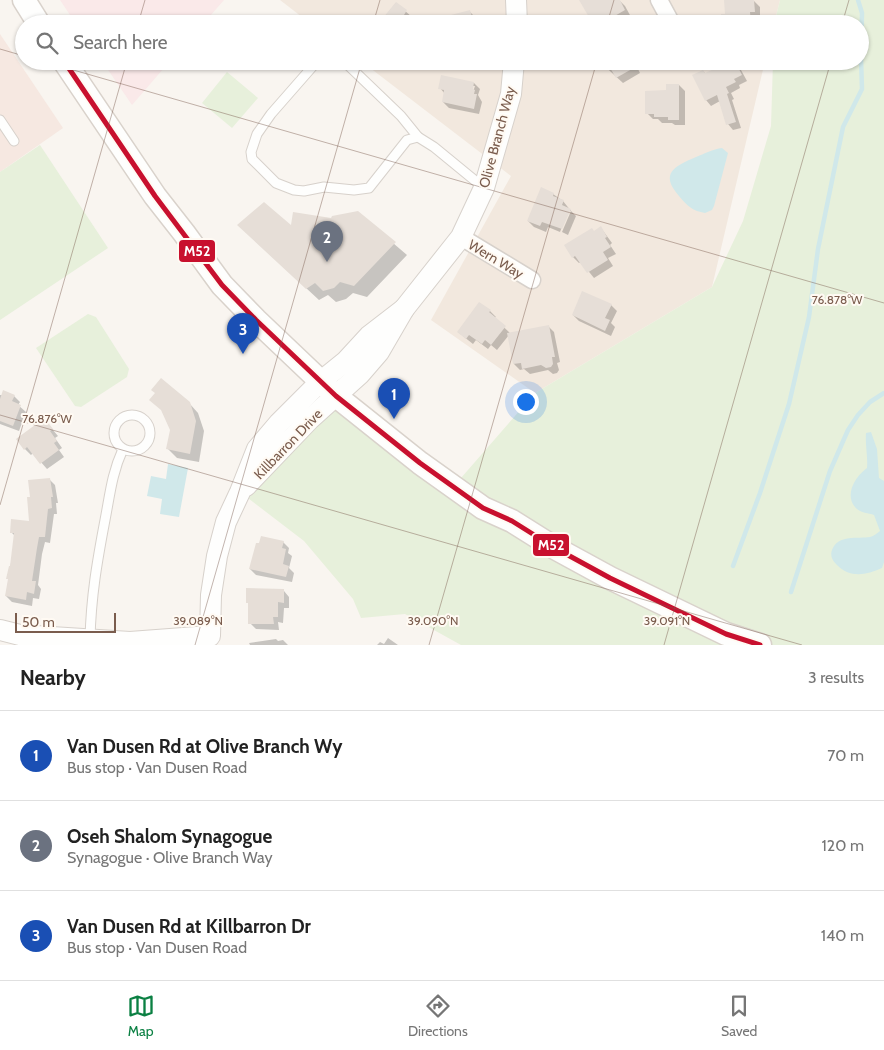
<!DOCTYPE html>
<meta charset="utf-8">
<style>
:root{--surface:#fff;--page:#f6f6f6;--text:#222;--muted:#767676;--line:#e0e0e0;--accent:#0b8043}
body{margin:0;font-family:Cabin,sans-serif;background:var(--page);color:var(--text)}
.scale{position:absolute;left:15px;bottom:12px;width:101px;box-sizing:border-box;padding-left:5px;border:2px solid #7a5c4d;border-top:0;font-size:14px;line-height:18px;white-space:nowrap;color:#7a5c4d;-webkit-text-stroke:4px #fffaf3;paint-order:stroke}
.you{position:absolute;left:525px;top:401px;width:18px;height:18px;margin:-12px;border:4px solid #fff;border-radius:50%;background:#1a73e8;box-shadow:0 0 0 8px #1a73e833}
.badge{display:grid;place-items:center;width:32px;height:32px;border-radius:50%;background:var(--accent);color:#fff;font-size:16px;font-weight:700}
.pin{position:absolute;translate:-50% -41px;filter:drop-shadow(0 1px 2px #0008)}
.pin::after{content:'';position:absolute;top:26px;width:18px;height:15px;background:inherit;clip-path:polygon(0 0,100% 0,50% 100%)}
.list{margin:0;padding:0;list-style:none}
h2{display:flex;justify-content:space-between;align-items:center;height:65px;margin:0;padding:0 20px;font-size:21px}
h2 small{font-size:16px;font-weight:400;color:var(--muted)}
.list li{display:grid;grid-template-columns:32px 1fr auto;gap:15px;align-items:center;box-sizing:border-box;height:90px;padding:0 20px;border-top:1px solid var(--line)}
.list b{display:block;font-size:19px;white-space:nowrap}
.list p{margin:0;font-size:16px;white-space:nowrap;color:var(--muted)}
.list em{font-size:16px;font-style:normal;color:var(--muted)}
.icon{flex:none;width:28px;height:28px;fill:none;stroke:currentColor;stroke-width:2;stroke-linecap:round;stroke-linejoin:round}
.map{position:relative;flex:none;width:884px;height:645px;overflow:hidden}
.search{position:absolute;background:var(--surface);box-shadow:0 1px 4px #0004;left:15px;right:15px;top:15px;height:55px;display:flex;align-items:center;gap:12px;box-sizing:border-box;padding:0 18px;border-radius:28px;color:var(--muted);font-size:19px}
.sheet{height:335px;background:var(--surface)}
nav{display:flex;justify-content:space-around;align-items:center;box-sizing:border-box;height:70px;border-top:1px solid var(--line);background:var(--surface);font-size:14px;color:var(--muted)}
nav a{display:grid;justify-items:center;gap:2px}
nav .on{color:var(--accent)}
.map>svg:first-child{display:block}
.residential{fill:#f2e8de}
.commercial{fill:#f6e8e1}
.medical{fill:#fae9e9}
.green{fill:#e7f0db}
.water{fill:#d0e8ea}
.shadow{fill:#0003;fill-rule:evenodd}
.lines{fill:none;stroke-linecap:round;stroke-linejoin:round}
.stream{stroke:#d0e8ea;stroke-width:4.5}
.building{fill:#e6ded7}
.service-casing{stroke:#d7d1cb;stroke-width:11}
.minor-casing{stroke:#d7d1cb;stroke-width:19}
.tertiary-casing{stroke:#d7d1cb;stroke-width:22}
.secondary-casing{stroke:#d9d2cb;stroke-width:25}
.service{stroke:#fefefd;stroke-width:9}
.minor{stroke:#fefefd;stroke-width:16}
.tertiary{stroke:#fefefd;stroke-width:20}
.secondary{stroke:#fefefd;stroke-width:22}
.bus-1-casing{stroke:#fffaf3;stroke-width:9}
.bus-1{stroke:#c8102e;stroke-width:5}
.ticks{fill:none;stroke:#7a5c4d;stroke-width:1;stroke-opacity:0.45}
.labels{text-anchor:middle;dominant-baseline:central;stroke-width:4;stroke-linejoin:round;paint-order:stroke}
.street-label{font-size:14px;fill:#7a5c4d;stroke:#fffaf3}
.ticks-label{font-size:12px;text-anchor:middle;fill:#7a5c4d;stroke:#fffaf3;stroke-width:4;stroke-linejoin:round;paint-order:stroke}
.line-badge{stroke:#fffaf3;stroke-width:2}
.badge-label{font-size:14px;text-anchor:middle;font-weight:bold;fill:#fff}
</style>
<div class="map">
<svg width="884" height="645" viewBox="0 0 884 645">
<rect width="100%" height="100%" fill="#f9f5f0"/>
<g class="residential">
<polygon points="280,0 780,0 774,24 311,24"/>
<polygon points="361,61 765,61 712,287 535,393 431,320 511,176"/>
</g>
<polygon class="commercial" points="0,34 63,128 0,172"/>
<g class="medical">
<polygon points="60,0 224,0 203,24 76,24"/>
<polygon points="102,61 170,61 132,105"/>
</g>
<g class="green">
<polygon points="780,0 884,0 884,645 461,645 405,614 361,618 353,599 304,541 240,492 336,396 454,486 535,393 712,287 743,221 771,126 773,61 860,61 860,24 774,24"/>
<polygon points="227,72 258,98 232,128 202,103"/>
<polygon points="40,145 108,248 0,320 0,172"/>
<polygon points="88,314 96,317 129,369 127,377 81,407 75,406 36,348"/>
</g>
<g class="water">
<path d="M722,148L728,153L714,206L712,210L705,213C693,211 687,206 679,196C659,173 675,166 696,157C704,154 713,149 722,148Z"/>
<path d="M871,432L877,449L879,478L884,481V562L882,568C865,576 849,578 836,564C832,560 830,555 832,550C838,534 858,539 870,537C874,536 877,533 880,531L874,515C868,513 860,513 855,507C844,494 856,476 867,468C868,456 865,445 866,433Z"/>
<polygon points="168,464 188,468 179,517 160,514 162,499 147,496 151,476 166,479"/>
</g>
<g class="shadow">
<polygon points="580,0 619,0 625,6 631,17 619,24 594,24"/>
<polygon points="726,0 754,1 760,7 760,17 756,17 756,24 723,24 726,15"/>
<polygon points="396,3 412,17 409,22 379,24"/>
<polygon points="470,12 476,18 478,24 434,24"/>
<polygon points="454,61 470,61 457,65"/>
<polygon points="599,61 634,61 640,73 623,83"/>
<polygon points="736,64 741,70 747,81 739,85 740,88 731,93 734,99 732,100 741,128 733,130 728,124 720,101 711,106 706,100 703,71 706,74"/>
<path d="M474,83L480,89L478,95L482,102L479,114L449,108L443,102L445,94L440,88ZM472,86H475L472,95Z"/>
<polygon points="679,85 685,91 685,125 675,125 672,123 662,123 658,119 653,119 647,113 667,91"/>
<polygon points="553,194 563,201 571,211 568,211 560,232 548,227 546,232 534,227 528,221"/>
<polygon points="571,211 576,216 568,235 562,232"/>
<polygon points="358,213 407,255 367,297 353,293 346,299 336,302 328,295 319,300 251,237"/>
<polygon points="601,228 612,243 610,245 616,254 608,258 613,266 594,278 581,262 579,263 573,257 595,232"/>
<polygon points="611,305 617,311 611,323 615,327 611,336 579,321 573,315"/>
<polygon points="490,311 496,317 494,318 511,334 548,326 554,332 560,362 557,363 559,370 557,373 553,374 548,370 530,374 524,369 520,370 514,364 509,335 497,350 491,345 488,349 476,340 473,344 458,332"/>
<polygon points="0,395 14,396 20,402 18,405 26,412 19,431 0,424"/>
<polygon points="189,403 198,413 204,431 199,462 177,458 168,449"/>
<polygon points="46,422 58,436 55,438 62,448 59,450 64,457 47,469 33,453 31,455 25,449 18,439"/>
<polygon points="49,479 55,485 58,503 56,503 57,514 54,514 50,543 45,542 42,554 38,585 41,589 39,599 33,598 32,606 12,602 6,596 15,536 11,532 31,523 31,498"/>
<polygon points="283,542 289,548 288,553 292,556 289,568 294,573 292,582 256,575 250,569"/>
<polygon points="284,591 289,597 289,608 284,608 283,623 278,622 279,630 256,629 250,623 249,604 247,602"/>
<polygon points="388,638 398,645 377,645 380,642 384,644"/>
<polygon points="276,639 278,641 283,640 288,645 250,645 249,643"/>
</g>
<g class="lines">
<g class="stream">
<polyline points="733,566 760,493 789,404 809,317 818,249 843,127 862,89 861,58 862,13 858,0"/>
<polyline points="791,592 830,471 848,430 858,415 870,402 884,393"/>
</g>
</g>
<g class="building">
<polygon points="579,0 620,0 625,10 601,24 593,24"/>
<polygon points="724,0 754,0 755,12 750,12 751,24 722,24 721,14 725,14"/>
<polygon points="396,2 407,10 404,15 413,24 378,24"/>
<polygon points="470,10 474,24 432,24 432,20"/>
<polygon points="606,61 646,61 616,78"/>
<polygon points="736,63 742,75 734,79 736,82 726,87 729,93 727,94 736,122 726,125 717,95 705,101 692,75 703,70 705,73 725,64 727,67"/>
<polygon points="441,75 474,82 473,89 475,90 474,94 477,94 474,109 442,102 444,90 438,89"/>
<polygon points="666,84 679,84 679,120 668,120 668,117 654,117 654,114 645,114 645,91 666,90"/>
<polygon points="541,187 554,193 553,196 564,200 562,205 571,209 562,229 542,222 540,226 527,221"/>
<polygon points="264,202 291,225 293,212 331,218 332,216 358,211 396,242 354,286 340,282 334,288 323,291 315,283 306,289 237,225"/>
<polygon points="601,226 607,237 605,238 611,247 603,252 608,260 587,273 575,256 572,258 564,245 592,228 594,231"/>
<polygon points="582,291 612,304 605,318 610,320 605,331 572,315"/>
<polygon points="479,302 491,310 489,312 506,326 491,345 485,340 482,344 469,335 466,339 457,332"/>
<polygon points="549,325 555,357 552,357 553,364 551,367 546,368 541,365 522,369 521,363 513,364 507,333"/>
<polygon points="161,378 190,402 196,421 190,454 166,449 170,430 161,410 149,400 155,393 151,390"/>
<polygon points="3,390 15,395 12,401 21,405 13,426 0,421 0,399"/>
<polygon points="46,420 53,429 50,431 57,441 54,443 59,450 40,464 27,447 24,450 16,439 39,422 41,424"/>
<polygon points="50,478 53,497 51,497 52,508 48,509 45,537 39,537 37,548 32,581 36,581 34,594 27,592 26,600 5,596 8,579 6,579 9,566 10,566 14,533 10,533 11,519 29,521 27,497 30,497 28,480"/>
<polygon points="261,536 284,541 282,548 286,549 283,564 289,566 286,577 249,569 256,543 259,543"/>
<polygon points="246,588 284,589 284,603 278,602 278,617 273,617 274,624 248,624 248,603 246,603"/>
</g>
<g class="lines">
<g class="service-casing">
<g id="service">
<polyline points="322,61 313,66 271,114 257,134 251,152 252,159 276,183 294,190 304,191 324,187 354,190 369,188 407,140 418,137 401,116 349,66 340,61"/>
<polyline points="0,120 14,141"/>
<polyline points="418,137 434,147 484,188"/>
<circle cx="132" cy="433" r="18"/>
<path d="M90,639C91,597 97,562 105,520C110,494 112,473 123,449"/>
</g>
</g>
<g class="minor-casing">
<g id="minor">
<polyline points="659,0 672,24"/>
<polyline points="461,237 532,280"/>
</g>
</g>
<g class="tertiary-casing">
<g id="tertiary">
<polyline points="516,0 517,24"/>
<polyline points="246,486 310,419 360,374 379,352 404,309 461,237 484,188 511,94 514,61"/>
<polyline points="0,630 20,635 130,642 210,636 211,595 217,556 226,522 240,492 257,449 279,423 320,382 346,361 369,336 404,309"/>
</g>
</g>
<g class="secondary-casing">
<g id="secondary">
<polyline points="24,0 39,24"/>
<polyline points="64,61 155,196 184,233 222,285 256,320 336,396 420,463 483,508 512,521 555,548 610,578 726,634 760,645"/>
</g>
</g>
<use href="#service" class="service"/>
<use href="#minor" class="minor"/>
<use href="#tertiary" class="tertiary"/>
<use href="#secondary" class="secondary"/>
<g class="bus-1-casing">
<polyline id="bus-1" points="64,61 155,196 222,285 256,320 336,396 420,463 483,508 512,521 555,548 610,578 726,634 760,645"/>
</g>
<use href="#bus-1" class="bus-1"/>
</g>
<path class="ticks" d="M138,24L145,0M373,24L380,0M607,24L614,0M842,24L849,0M0,49L24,56M42,61L884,303M0,415L802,645M0,505L127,61M195,645L362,61M429,645L597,61M664,645L831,61"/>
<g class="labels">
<g class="street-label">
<text transform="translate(497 137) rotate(-75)">Olive Branch Way</text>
<text transform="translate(496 259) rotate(31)">Wern Way</text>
<text transform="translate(288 444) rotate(-46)">Killbarron Drive</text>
</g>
</g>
<g class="ticks-label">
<text x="837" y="304">76.878°W</text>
<text x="47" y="423">76.876°W</text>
<text x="198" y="625">39.089°N</text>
<text x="433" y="625">39.090°N</text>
<text x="667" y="625">39.091°N</text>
</g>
<g class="line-badge">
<rect x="178" y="239" width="38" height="24" rx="5" fill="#c8102e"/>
<rect x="532" y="533" width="38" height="24" rx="5" fill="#c8102e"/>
</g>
<g class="badge-label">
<text x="197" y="256">M52</text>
<text x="551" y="550">M52</text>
</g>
</svg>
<div class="scale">50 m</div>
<div class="you"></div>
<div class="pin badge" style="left:394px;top:419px;background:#1a4fb4">1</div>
<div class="pin badge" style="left:327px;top:262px;background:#6b7280">2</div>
<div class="pin badge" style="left:243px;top:354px;background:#1a4fb4">3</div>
<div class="search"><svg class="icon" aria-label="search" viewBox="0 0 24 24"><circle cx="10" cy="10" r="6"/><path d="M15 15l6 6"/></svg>Search here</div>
</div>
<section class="sheet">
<h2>Nearby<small>3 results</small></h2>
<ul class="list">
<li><span class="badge" style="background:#1a4fb4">1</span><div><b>Van Dusen Rd at Olive Branch Wy</b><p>Bus stop · Van Dusen Road</p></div><em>70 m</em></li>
<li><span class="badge" style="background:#6b7280">2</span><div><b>Oseh Shalom Synagogue</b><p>Synagogue · Olive Branch Way</p></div><em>120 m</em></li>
<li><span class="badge" style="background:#1a4fb4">3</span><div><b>Van Dusen Rd at Killbarron Dr</b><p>Bus stop · Van Dusen Road</p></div><em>140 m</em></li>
</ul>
</section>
<nav>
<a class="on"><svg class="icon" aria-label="map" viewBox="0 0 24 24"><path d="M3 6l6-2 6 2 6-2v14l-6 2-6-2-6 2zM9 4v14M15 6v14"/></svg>Map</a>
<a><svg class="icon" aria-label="directions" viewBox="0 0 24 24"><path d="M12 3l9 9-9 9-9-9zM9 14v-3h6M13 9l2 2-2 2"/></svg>Directions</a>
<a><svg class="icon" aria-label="saved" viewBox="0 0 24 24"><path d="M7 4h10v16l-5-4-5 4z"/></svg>Saved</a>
</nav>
